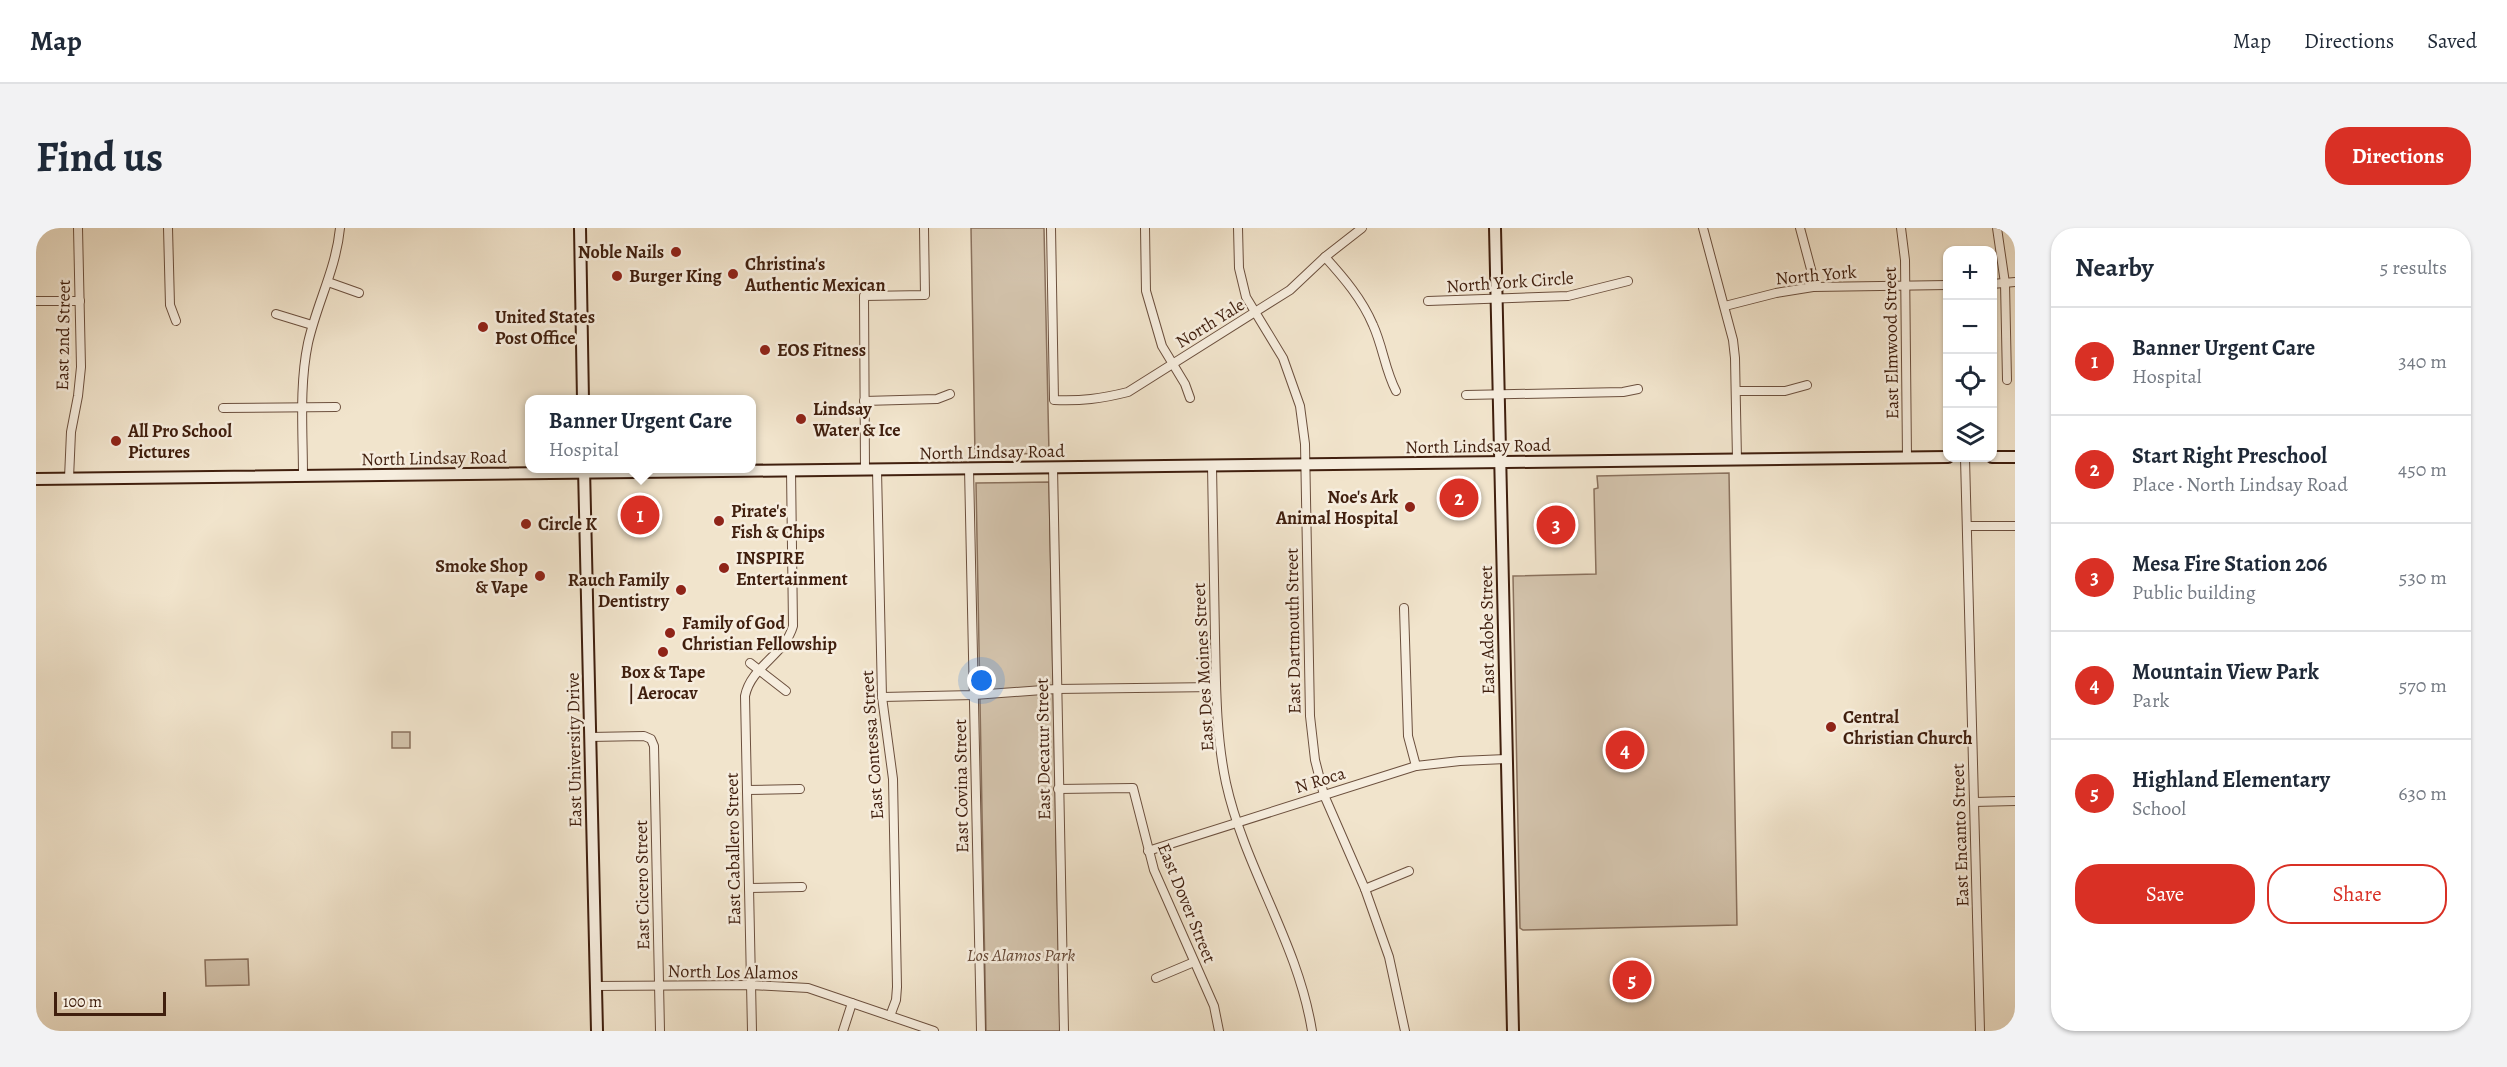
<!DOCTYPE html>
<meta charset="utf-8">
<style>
:root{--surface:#fff;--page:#f2f2f3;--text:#1f2937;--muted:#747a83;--line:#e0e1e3;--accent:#d93025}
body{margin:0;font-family:Alegreya,serif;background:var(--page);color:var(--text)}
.controls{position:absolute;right:18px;top:18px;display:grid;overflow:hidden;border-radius:12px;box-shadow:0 2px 4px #0004}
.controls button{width:54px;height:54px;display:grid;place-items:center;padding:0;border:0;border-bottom:2px solid var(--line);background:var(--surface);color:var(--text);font:30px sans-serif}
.scale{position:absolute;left:18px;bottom:15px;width:112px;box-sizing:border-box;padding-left:6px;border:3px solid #401f0e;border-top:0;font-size:16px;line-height:21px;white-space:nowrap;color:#401f0e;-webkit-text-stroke:4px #f6edde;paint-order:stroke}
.you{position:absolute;left:946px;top:453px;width:21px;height:21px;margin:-15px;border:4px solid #fff;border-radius:50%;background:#1a73e8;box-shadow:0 0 0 9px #1a73e833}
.badge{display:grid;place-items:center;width:39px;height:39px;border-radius:50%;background:var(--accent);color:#fff;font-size:20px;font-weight:700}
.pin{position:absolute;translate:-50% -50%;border:3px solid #fff;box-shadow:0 2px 6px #0006}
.popup{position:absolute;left:489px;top:167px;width:231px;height:78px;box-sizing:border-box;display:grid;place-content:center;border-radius:12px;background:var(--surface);filter:drop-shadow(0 2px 4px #0005);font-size:20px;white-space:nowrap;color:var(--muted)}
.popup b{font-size:22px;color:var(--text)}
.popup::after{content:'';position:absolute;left:50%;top:100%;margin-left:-12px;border:12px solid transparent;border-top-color:var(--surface)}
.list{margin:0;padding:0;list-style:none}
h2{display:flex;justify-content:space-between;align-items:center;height:78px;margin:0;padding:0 24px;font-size:26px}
h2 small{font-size:20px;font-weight:400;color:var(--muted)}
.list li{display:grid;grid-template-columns:39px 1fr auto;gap:18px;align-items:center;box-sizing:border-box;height:108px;padding:0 24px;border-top:2px solid var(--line)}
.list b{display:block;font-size:22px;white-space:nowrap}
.list p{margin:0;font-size:20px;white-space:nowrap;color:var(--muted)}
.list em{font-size:20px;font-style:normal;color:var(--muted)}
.actions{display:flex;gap:12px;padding:18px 24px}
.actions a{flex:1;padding:14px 0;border:2px solid var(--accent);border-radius:24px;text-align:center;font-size:21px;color:var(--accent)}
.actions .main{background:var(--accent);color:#fff}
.icon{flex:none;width:33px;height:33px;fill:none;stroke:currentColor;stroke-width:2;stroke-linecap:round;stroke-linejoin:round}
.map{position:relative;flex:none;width:1979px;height:803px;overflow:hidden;border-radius:24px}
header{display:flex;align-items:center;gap:36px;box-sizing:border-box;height:84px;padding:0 30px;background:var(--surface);border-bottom:2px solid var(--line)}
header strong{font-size:28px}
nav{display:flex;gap:33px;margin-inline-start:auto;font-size:21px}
.intro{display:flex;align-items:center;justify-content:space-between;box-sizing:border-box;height:144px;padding:0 36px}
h1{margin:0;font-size:42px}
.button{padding:15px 27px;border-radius:24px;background:var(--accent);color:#fff;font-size:21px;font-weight:700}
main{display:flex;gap:36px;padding:0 36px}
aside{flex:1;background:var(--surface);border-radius:24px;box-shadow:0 2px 4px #0004}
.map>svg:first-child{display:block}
.green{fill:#d3c3ac;stroke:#8a715d;stroke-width:1.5}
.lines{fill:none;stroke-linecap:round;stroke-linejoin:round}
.street-casing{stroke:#6c503e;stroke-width:10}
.secondary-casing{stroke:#401f0e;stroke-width:14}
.street{stroke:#f6edde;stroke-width:8}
.secondary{stroke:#f6edde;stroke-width:10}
.poi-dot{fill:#8f2418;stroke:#f6edde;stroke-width:2}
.labels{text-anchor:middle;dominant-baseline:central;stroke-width:5;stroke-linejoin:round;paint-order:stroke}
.poi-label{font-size:18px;font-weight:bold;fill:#401f0e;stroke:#f6edde;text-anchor:start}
.street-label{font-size:18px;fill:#401f0e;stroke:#f6edde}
.park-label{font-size:18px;font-style:italic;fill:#654836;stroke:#f6edde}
</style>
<header>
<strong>Map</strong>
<nav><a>Map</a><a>Directions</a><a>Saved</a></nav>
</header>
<div class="intro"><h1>Find us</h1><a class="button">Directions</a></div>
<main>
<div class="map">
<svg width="1979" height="803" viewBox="0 0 1979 803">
<rect width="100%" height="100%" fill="#f1e4cc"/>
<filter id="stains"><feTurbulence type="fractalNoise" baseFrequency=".00333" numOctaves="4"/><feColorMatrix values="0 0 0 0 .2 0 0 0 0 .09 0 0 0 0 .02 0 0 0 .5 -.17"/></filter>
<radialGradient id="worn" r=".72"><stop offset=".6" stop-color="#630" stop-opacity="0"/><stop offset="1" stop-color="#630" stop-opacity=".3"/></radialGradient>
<g class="green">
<polygon points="935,0 1008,0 1013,225 939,227"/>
<polygon points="1693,245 1701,697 1487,702 1484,700 1477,348 1560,346 1558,261 1562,260 1561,248"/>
<polygon points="1013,254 1024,803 950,803 940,255"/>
<rect x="356" y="504" width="18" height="16"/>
<polygon points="212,731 213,757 170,758 169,732"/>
</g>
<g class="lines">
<g class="street-casing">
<g id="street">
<polyline points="132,0 134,77 140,93"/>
<path d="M1015,0L1018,172C1046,173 1064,171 1092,164L1254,62L1289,29L1326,0"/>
<polyline points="1109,0 1110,63 1126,118 1149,156 1154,170"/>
<polyline points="1202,0 1203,40 1210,69 1247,130 1264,178 1269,216 1274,488 1279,532 1288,567 1329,661 1353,729 1369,803"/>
<polyline points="1667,0 1697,112 1699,130 1701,232"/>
<polyline points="1764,0 1776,45 1777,59"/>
<polyline points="1865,0 1869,32 1871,230"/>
<polyline points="1961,0 1969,55 1971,152"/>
<path d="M1289,29C1308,50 1326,71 1337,97C1347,119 1349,142 1360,163"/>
<polyline points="292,54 323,65"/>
<polyline points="1956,56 1979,54"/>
<polyline points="0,73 44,73"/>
<polyline points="1392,73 1532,68 1592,53"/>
<polyline points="1689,78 1740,65 1777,59 1912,57"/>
<polyline points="240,86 276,97"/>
<polyline points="1700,163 1749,163 1771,157"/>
<polyline points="1430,167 1587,164 1602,161"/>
<polyline points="828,173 901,171 914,166"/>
<polyline points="187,180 300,179"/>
<polyline points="1929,230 1944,803"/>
<path d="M1176,238C1177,295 1178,353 1179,410C1180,458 1180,508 1190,555C1209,641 1262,715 1276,803"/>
<polyline points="1017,239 1028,803"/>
<polyline points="933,240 945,803"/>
<polyline points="829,242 828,68 889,67 888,0"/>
<polyline points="841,242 846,469 857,551 861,759 860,772 854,788"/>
<path d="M267,248C267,204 263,158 272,115C281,75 300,41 304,0"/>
<polyline points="33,250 35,204 42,168 45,139 42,0"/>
<polyline points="1931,298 1979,298"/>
<polyline points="1368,380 1372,508 1380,538"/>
<polyline points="714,435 750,463"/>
<polyline points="846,469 938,467 1020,461 1180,459"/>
<polyline points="554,509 608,508 615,511 618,518 624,803"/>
<polyline points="1022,561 1097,560 1118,642 1178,778 1183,803"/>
<polyline points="711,562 764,561"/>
<polyline points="1938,574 1979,573"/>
<polyline points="1112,623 1380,538 1424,533 1470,531"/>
<polyline points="713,660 766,659"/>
<polyline points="1329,661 1373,643"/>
<polyline points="1120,750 1158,734"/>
<polyline points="560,758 715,757 772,760 898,803"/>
<path d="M716,803L709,468C715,438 749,427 757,398L755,242"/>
<polyline points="807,803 816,775"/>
</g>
</g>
<g class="secondary-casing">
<g id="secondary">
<polyline points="544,0 547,172"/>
<polyline points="1459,0 1477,803"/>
<polyline points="1956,229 1979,229"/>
<polyline points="548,240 561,803"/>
<polyline points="0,251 1912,229"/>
</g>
</g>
<use href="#street" class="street"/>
<use href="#secondary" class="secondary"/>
</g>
<g class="poi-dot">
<circle cx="640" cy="24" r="6"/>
<circle cx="697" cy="46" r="6"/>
<circle cx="581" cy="48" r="6"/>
<circle cx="447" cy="99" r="6"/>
<circle cx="729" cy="122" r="6"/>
<circle cx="765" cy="191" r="6"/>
<circle cx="80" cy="213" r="6"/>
<circle cx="1374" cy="279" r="6"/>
<circle cx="683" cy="293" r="6"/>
<circle cx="490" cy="296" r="6"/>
<circle cx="688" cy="340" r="6"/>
<circle cx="504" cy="348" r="6"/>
<circle cx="645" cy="362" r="6"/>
<circle cx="634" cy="405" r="6"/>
<circle cx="627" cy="424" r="6"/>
<circle cx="1795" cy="499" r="6"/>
</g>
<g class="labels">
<g class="poi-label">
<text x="628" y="24" text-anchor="end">Noble Nails</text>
<text x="709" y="36">Christina's<tspan x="709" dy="21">Authentic Mexican</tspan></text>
<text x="593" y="48">Burger King</text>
<text x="459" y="89">United States<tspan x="459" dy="21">Post Office</tspan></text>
<text x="741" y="122">EOS Fitness</text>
<text x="777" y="181">Lindsay<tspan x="777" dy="21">Water &amp; Ice</tspan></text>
<text x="92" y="203">All Pro School<tspan x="92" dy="21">Pictures</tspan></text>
<text x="1362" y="269" text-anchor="end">Noe's Ark<tspan x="1362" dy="21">Animal Hospital</tspan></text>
<text x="695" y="283">Pirate's<tspan x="695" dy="21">Fish &amp; Chips</tspan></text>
<text x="502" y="296">Circle K</text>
<text x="700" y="330">INSPIRE<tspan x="700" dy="21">Entertainment</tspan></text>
<text x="492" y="338" text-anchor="end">Smoke Shop<tspan x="492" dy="21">&amp; Vape</tspan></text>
<text x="633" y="352" text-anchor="end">Rauch Family<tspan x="633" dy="21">Dentistry</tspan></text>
<text x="646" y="395">Family of God<tspan x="646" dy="21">Christian Fellowship</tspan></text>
<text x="627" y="444" text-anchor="middle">Box &amp; Tape<tspan x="627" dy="21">| Aerocav</tspan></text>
<text x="1807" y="489">Central<tspan x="1807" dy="21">Christian Church</tspan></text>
</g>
<g class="street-label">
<text transform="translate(1780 47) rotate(-5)">North York</text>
<text transform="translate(1474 54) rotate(-4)">North York Circle</text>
<text transform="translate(1174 95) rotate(-32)">North Yale</text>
<text transform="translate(27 107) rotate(-89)">East 2nd Street</text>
<text transform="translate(1855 115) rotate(-91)">East Elmwood Street</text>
<text transform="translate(1442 218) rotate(-1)">North Lindsay Road</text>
<text transform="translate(956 224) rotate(-1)">North Lindsay Road</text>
<text transform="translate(398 230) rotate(-1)">North Lindsay Road</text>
<text transform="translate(1451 402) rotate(-91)">East Adobe Street</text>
<text transform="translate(1257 403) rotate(-91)">East Dartmouth Street</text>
<text transform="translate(1167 439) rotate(-93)">East Des Moines Street</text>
<text transform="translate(836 517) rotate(-94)">East Contessa Street</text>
<text transform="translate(1007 521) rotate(-91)">East Decatur Street</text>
<text transform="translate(538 522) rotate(-91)">East University Drive</text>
<text transform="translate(1284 552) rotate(-17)">N Roca</text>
<text transform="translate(925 558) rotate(-91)">East Covina Street</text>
<text transform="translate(1924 607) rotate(-92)">East Encanto Street</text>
<text transform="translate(697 621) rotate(-91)">East Caballero Street</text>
<text transform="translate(606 657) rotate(-91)">East Cicero Street</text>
<text transform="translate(1151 675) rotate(68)">East Dover Street</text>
<text transform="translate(697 744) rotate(1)">North Los Alamos</text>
</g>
<g class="park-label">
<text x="985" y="727">Los Alamos Park</text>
</g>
</g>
<rect width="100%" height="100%" filter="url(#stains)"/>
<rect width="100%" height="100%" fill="url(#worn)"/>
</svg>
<div class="controls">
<button>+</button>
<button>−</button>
<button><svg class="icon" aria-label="locate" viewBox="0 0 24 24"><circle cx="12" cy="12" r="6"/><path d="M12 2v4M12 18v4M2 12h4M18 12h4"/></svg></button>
<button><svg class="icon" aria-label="layers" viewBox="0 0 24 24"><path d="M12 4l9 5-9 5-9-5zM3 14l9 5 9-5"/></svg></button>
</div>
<div class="scale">100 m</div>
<div class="you"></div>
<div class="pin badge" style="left:604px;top:287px">1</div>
<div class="popup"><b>Banner Urgent Care</b>Hospital</div>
<div class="pin badge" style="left:1423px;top:270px">2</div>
<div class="pin badge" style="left:1520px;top:297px">3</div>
<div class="pin badge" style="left:1589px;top:522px">4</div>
<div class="pin badge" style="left:1596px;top:752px">5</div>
</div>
<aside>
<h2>Nearby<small>5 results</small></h2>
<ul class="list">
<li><span class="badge">1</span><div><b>Banner Urgent Care</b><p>Hospital</p></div><em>340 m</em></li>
<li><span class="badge">2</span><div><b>Start Right Preschool</b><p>Place · North Lindsay Road</p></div><em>450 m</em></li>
<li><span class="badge">3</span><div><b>Mesa Fire Station 206</b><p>Public building</p></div><em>530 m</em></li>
<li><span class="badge">4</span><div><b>Mountain View Park</b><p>Park</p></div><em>570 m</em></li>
<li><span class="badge">5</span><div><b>Highland Elementary</b><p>School</p></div><em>630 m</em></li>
</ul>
<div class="actions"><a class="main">Save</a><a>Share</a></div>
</aside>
</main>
